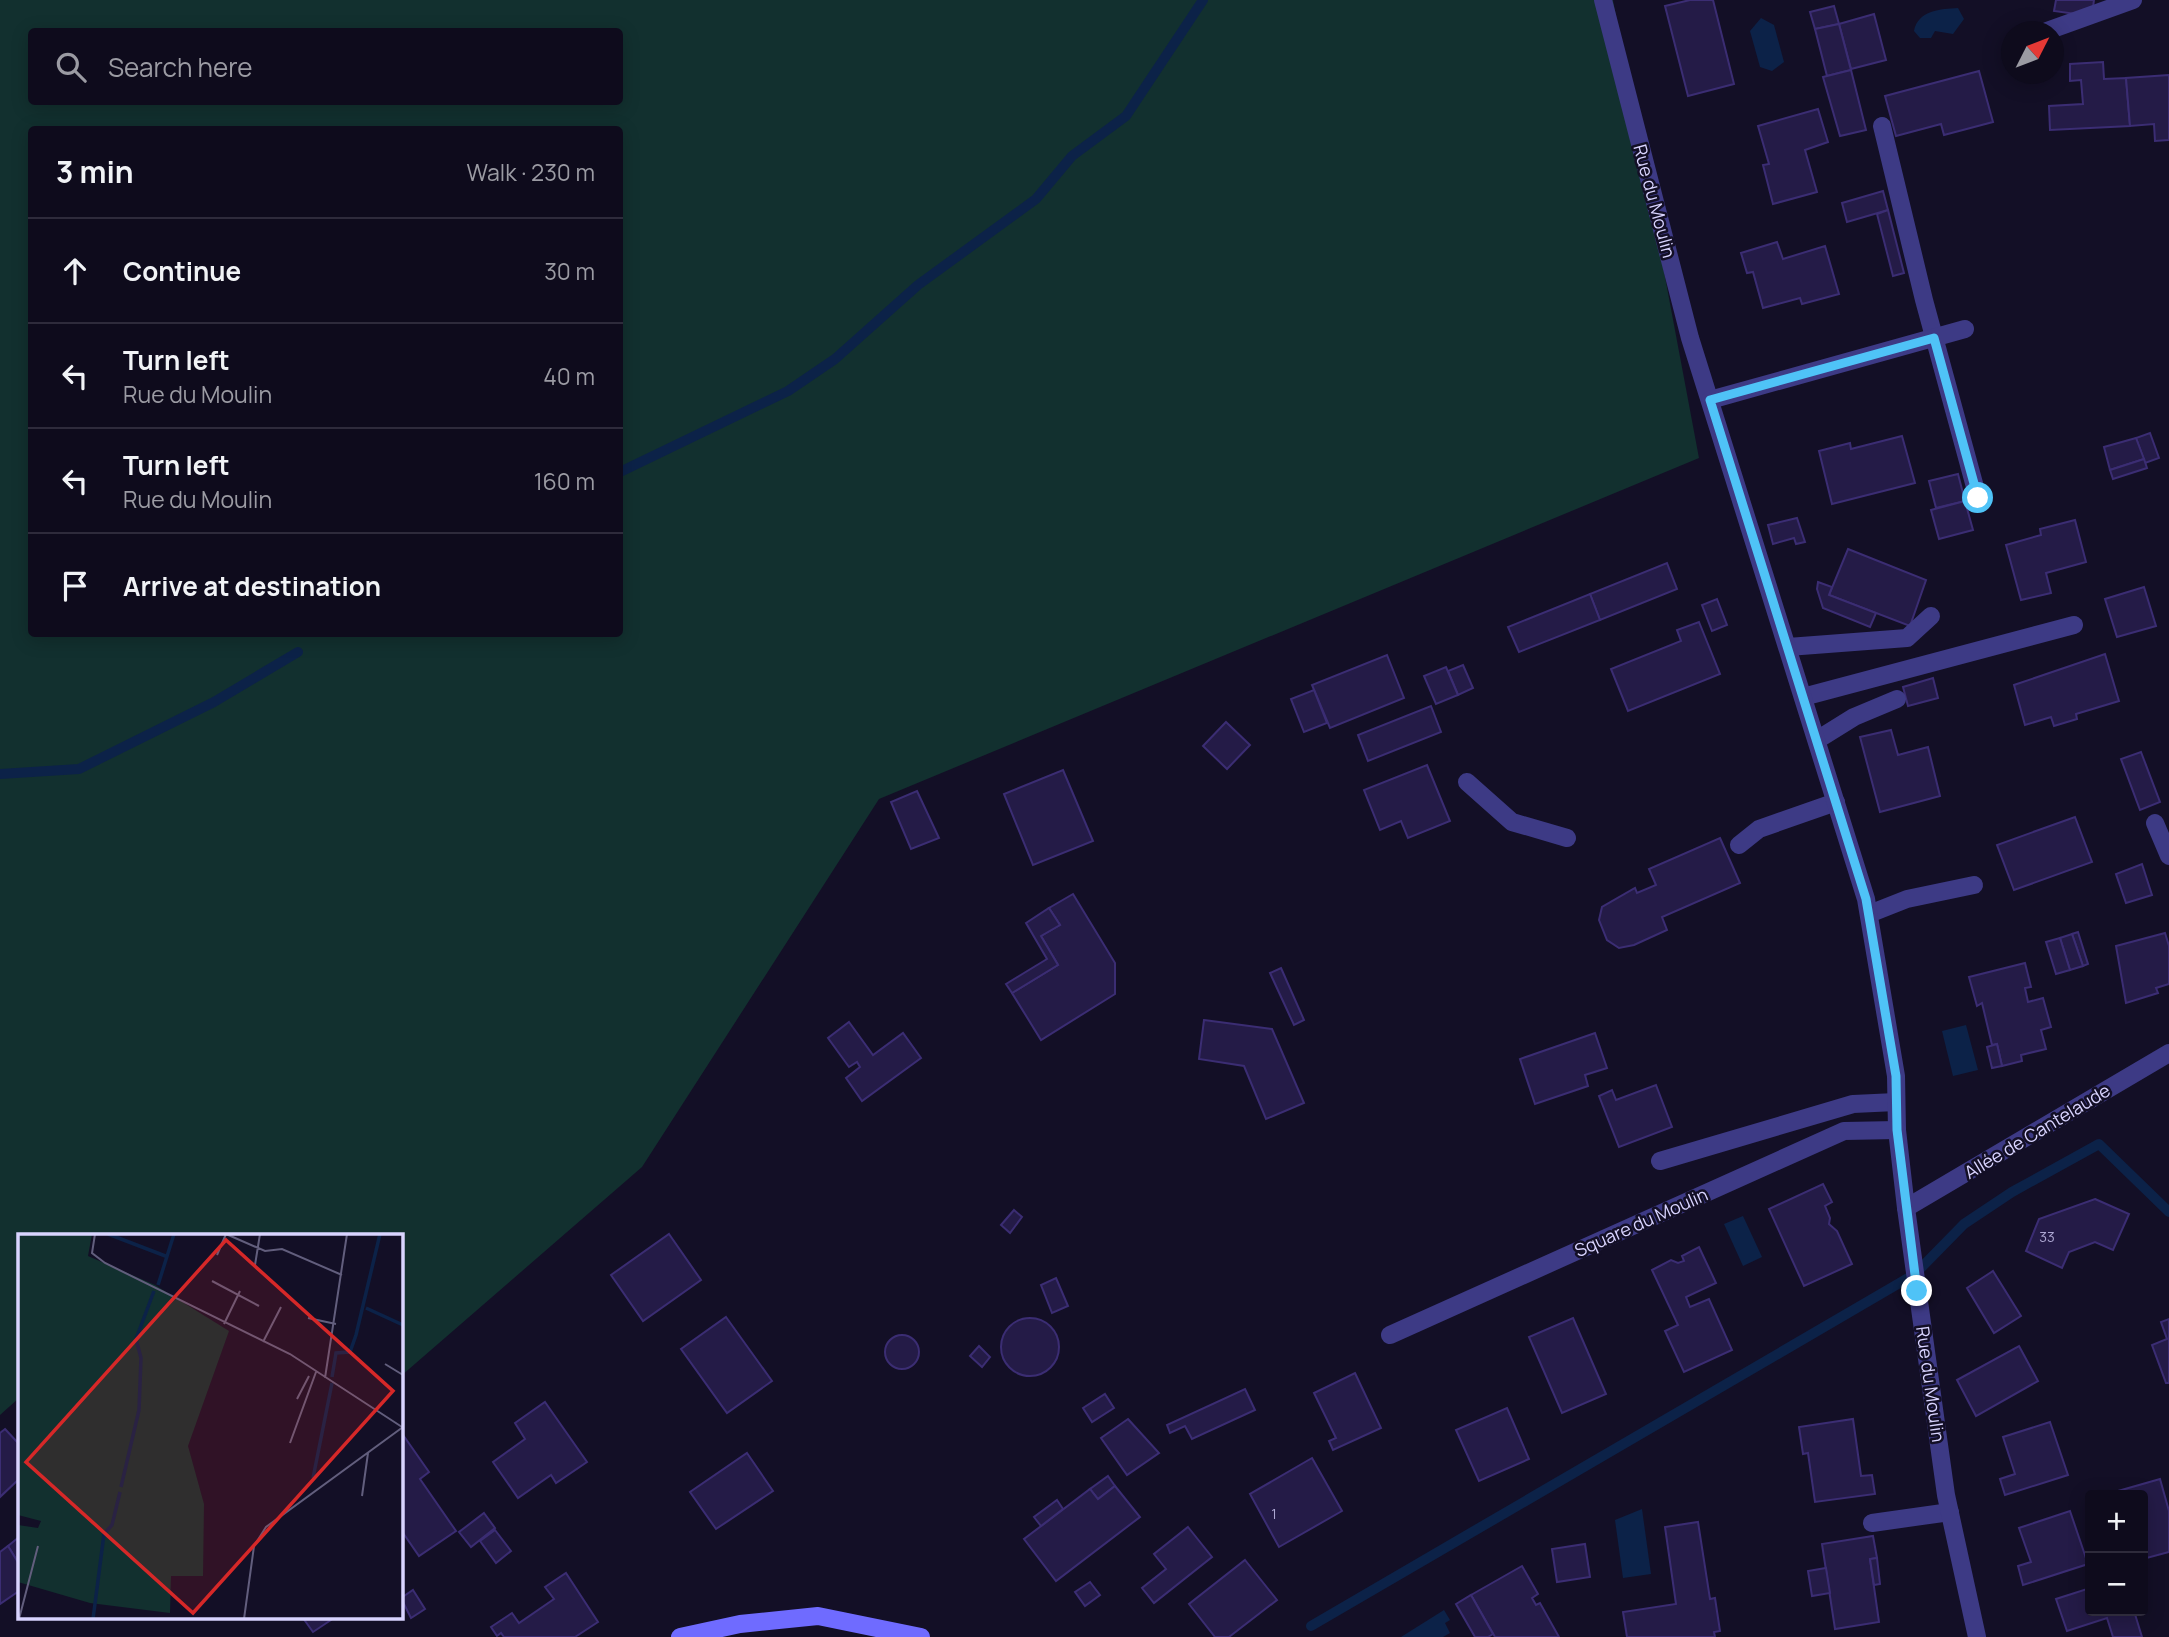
<!DOCTYPE html>
<meta charset="utf-8">
<style>
:root{--surface:#0e0b1c;--page:#171425;--text:#f1f3f6;--muted:#9b9ba3;--line:#2e2b3b}
body{margin:0;font-family:Manrope,sans-serif;background:var(--page);color:var(--text)}
.controls{position:absolute;right:21px;bottom:21px;display:grid;overflow:hidden;border-radius:7px;box-shadow:0 4px 18px #0003}
.controls button{width:63px;height:63px;display:grid;place-items:center;padding:0;border:0;border-bottom:2px solid var(--line);background:var(--surface);color:var(--text);font:35px sans-serif}
.compass{position:absolute;left:2001px;top:21px;width:63px;height:63px;border-radius:50%;background:var(--surface);box-shadow:0 4px 18px #0003;rotate:48deg}
.stop{position:absolute;width:21px;height:21px;margin:-16px;border:5px solid #4fc3f7;border-radius:50%;background:#fff}
.stop.end{background:#4fc3f7;border-color:#fff;box-shadow:0 2px 7px #0008}
.list{margin:0;padding:0;list-style:none}
h2{display:flex;justify-content:space-between;align-items:center;height:91px;margin:0;padding:0 28px;font-size:30px}
h2 small{font-size:23px;font-weight:400;color:var(--muted)}
.list li{display:grid;grid-template-columns:46px 1fr auto;gap:21px;align-items:center;box-sizing:border-box;height:105px;padding:0 28px;border-top:2px solid var(--line)}
.list b{display:block;font-size:26px;white-space:nowrap}
.list p{margin:0;font-size:23px;white-space:nowrap;color:var(--muted)}
.list em{font-size:23px;font-style:normal;color:var(--muted)}
.icon{flex:none;width:38px;height:38px;fill:none;stroke:currentColor;stroke-width:2;stroke-linecap:round;stroke-linejoin:round}
.map{position:relative;flex:none;width:2169px;height:1637px;overflow:hidden}
.search{position:absolute;background:var(--surface);box-shadow:0 4px 18px #0003;left:28px;top:28px;width:595px;height:77px;display:flex;align-items:center;gap:18px;box-sizing:border-box;padding:0 24px;border-radius:7px;color:var(--muted);font-size:26px}
.panel{position:absolute;background:var(--surface);box-shadow:0 4px 18px #0003;left:28px;top:126px;width:595px;height:511px;border-radius:7px}
.map>svg:first-child{display:block}
.green{fill:#12302f;fill-rule:evenodd}
.water{fill:#0c2248}
.lines{fill:none;stroke-linecap:round;stroke-linejoin:round}
.stream{stroke:#0c2248;stroke-width:10}
.building{fill:#241b47;stroke:#3b2d73;stroke-width:2}
.lane{stroke:#3d3a85;stroke-width:18}
.street{stroke:#3d3a85;stroke-width:18}
.secondary{stroke:#6f6bff;stroke-width:18}
.route{stroke:#4fc3f7;stroke-width:9}
.labels{text-anchor:middle;dominant-baseline:central;stroke-width:5;stroke-linejoin:round;paint-order:stroke}
.number-label{font-size:14px;fill:#aca6d1}
.street-label{font-size:18px;fill:#d9d4ff;stroke:#130f26}
.inset-river{fill:none;stroke:#0c2248;stroke-width:3.5}
.inset-road{fill:none;stroke:#625e7d;stroke-width:2}
.view{fill:#d62828;fill-opacity:0.15;stroke:#d62828;stroke-width:3.5}
.inset-edge{fill:none;stroke:#d9d4ff;stroke-width:3.5}
</style>
<div class="map">
<svg width="2169" height="1637" viewBox="0 0 2169 1637">
<rect width="100%" height="100%" fill="#130f26"/>
<path class="green" d="M0,0H1613L1699,458L879,799L642,1167L401,1376V1236H19V1398L0,1415ZM32,32H620V102H32ZM32,130H620V634H32Z"/>
<g class="water">
<path d="M1958,8L1964,19L1953,34L1935,31L1931,38H1920L1914,31C1918,10 1941,9 1958,8Z"/>
<polygon points="1761,18 1774,25 1784,62 1772,71 1760,67 1750,31"/>
<polygon points="1966,1025 1978,1070 1953,1076 1942,1031"/>
<polygon points="1743,1216 1762,1257 1743,1266 1724,1224"/>
<polygon points="1642,1509 1651,1574 1623,1578 1615,1520"/>
<polygon points="1444,1610 1450,1620 1445,1623 1450,1633 1443,1637 1401,1637"/>
</g>
<g class="lines">
<g class="stream">
<polyline points="620,472 788,391 835,359 918,285 1036,199 1072,156 1126,116 1203,0"/>
<polyline points="0,774 79,769 214,702 298,652"/>
<polyline points="1311,1626 1915,1274 1964,1224 2012,1192 2099,1144 2169,1212"/>
</g>
</g>
<g class="building">
<polygon points="1690,0 1713,0 1734,84 1688,96 1665,6"/>
<polygon points="2056,0 2094,0 2093,7 2076,14 2054,11"/>
<polygon points="1834,6 1839,24 1815,29 1810,12"/>
<polygon points="1874,14 1886,60 1851,69 1839,24"/>
<polygon points="1839,24 1851,70 1827,76 1815,29"/>
<polygon points="2103,62 2104,79 2126,78 2130,126 2050,130 2049,106 2083,104 2081,80 2070,81 2070,64"/>
<polygon points="1851,70 1866,130 1840,136 1823,77"/>
<polygon points="1979,71 1993,122 1944,135 1941,124 1896,136 1885,96"/>
<polygon points="2169,75 2169,140 2155,141 2154,124 2130,126 2126,78"/>
<polygon points="1818,109 1828,142 1805,150 1817,192 1773,204 1763,165 1769,164 1758,126"/>
<polygon points="1883,191 1888,210 1847,222 1842,203"/>
<polygon points="1888,210 1904,273 1893,276 1877,214"/>
<polygon points="1777,242 1783,259 1825,246 1839,294 1802,304 1800,298 1763,308 1753,272 1747,273 1741,253"/>
<polygon points="2150,433 2159,458 2145,463 2136,438"/>
<polygon points="1902,436 1915,483 1832,504 1819,451 1850,443 1851,449"/>
<polygon points="2136,438 2144,459 2110,470 2104,447"/>
<polygon points="2144,459 2147,468 2113,479 2110,470"/>
<polygon points="1958,474 1965,501 1936,508 1929,481"/>
<polygon points="1965,501 1973,530 1939,539 1931,510"/>
<polygon points="1797,518 1805,542 1796,544 1794,538 1773,544 1768,525"/>
<polygon points="2075,520 2086,562 2046,573 2051,593 2021,600 2006,545 2041,535 2040,529"/>
<polygon points="1848,549 1926,580 1910,626 1829,595"/>
<polygon points="1667,563 1677,589 1600,620 1590,594"/>
<polygon points="1818,582 1832,587 1829,595 1876,613 1870,627 1823,608 1817,589"/>
<polygon points="2144,587 2156,626 2117,637 2105,599"/>
<polygon points="1590,594 1600,620 1519,652 1508,627"/>
<polygon points="1717,599 1727,625 1712,631 1702,605"/>
<polygon points="1699,622 1720,674 1628,711 1611,669 1681,641 1677,630"/>
<polygon points="2105,654 2119,701 2076,714 2077,719 2054,726 2051,717 2025,725 2014,685"/>
<polygon points="1387,655 1404,698 1330,728 1312,685"/>
<polygon points="1463,665 1473,688 1458,695 1448,671"/>
<polygon points="1446,667 1458,695 1436,704 1424,676"/>
<polygon points="1933,678 1938,698 1908,706 1903,687"/>
<polygon points="1314,690 1327,723 1304,732 1291,699"/>
<polygon points="1431,706 1441,732 1368,761 1358,735"/>
<polygon points="1226,722 1250,745 1227,769 1203,746"/>
<polygon points="1891,730 1898,755 1928,747 1940,796 1880,812 1860,737"/>
<polygon points="2141,752 2160,802 2140,810 2121,759"/>
<polygon points="1427,765 1450,821 1408,838 1401,821 1380,830 1364,790"/>
<polygon points="1063,770 1093,841 1033,865 1004,794"/>
<polygon points="917,791 939,838 911,849 891,802"/>
<polygon points="2075,817 2092,862 2014,890 1997,845"/>
<polygon points="1720,838 1740,883 1662,917 1667,930 1634,945 1619,948 1607,940 1599,920 1602,907 1635,888 1637,893 1656,885 1649,869"/>
<polygon points="2142,864 2152,895 2126,903 2116,874"/>
<polygon points="1073,894 1115,963 1115,994 1041,1040 1012,993 1058,965 1041,936 1060,925 1049,908"/>
<polygon points="1049,908 1060,925 1041,936 1058,965 1012,993 1006,984 1047,959 1026,923"/>
<polygon points="2078,932 2088,964 2083,966 2072,934"/>
<polygon points="2165,933 2169,946 2169,984 2156,988 2158,993 2126,1003 2116,946"/>
<polygon points="2072,934 2083,966 2070,970 2060,938"/>
<polygon points="2060,938 2070,970 2056,974 2046,942"/>
<polygon points="2025,963 2031,987 2025,988 2028,1002 2043,998 2051,1027 2041,1030 2046,1049 2021,1055 2022,1061 2002,1066 1997,1044 1992,1045 1982,1003 1977,1006 1969,977"/>
<polygon points="1281,968 1304,1020 1294,1025 1270,973"/>
<polygon points="1204,1020 1272,1029 1304,1103 1266,1119 1244,1066 1199,1059"/>
<polygon points="849,1022 873,1055 903,1033 921,1058 862,1101 846,1078 860,1067 857,1062 849,1067 828,1038"/>
<polygon points="1595,1033 1607,1068 1585,1075 1588,1086 1535,1104 1520,1059"/>
<polygon points="1997,1044 2002,1066 1992,1068 1987,1047"/>
<polygon points="1656,1085 1672,1127 1619,1147 1599,1096 1612,1090 1616,1100"/>
<polygon points="1823,1184 1832,1202 1825,1206 1830,1218 1829,1224 1837,1231 1852,1264 1804,1286 1769,1209"/>
<polygon points="2095,1199 2129,1214 2113,1250 2095,1242 2069,1252 2062,1268 2026,1251 2039,1219"/>
<polygon points="1014,1210 1022,1217 1010,1233 1001,1225"/>
<polygon points="669,1234 701,1280 643,1321 611,1275"/>
<polygon points="1699,1247 1716,1283 1686,1297 1690,1307 1709,1299 1732,1350 1684,1372 1665,1331 1678,1325 1652,1270 1671,1260 1678,1263 1684,1261 1682,1256"/>
<polygon points="1993,1271 2021,1316 1994,1333 1967,1288"/>
<polygon points="1056,1278 1068,1306 1052,1313 1041,1285"/>
<polygon points="726,1317 772,1381 727,1413 681,1349"/>
<circle cx="1030" cy="1347" r="29"/>
<polygon points="1573,1318 1606,1394 1562,1413 1529,1337"/>
<polygon points="2169,1319 2169,1383 2166,1383 2152,1345 2167,1339 2161,1322"/>
<circle cx="902" cy="1352" r="17"/>
<polygon points="979,1346 990,1357 982,1367 970,1356"/>
<polygon points="2019,1346 2038,1381 1976,1416 1957,1380"/>
<polygon points="1355,1373 1381,1428 1333,1450 1329,1441 1336,1438 1314,1393"/>
<polygon points="1245,1389 1255,1410 1192,1439 1185,1426 1170,1433 1167,1425"/>
<polygon points="1105,1394 1114,1408 1092,1422 1083,1408"/>
<polygon points="545,1402 587,1462 556,1483 551,1475 518,1498 493,1462 525,1439 515,1423"/>
<polygon points="1507,1408 1529,1459 1479,1481 1456,1430"/>
<polygon points="1128,1419 1159,1453 1127,1475 1101,1438"/>
<polygon points="1853,1419 1861,1476 1872,1475 1875,1494 1815,1502 1808,1453 1803,1454 1799,1427"/>
<polygon points="2050,1422 2068,1475 2005,1495 2000,1479 2015,1474 2003,1437"/>
<polygon points="5,1429 19,1444 19,1479 0,1497 0,1433"/>
<polygon points="401,1432 429,1472 420,1479 456,1531 419,1556 401,1530"/>
<polygon points="747,1453 773,1491 716,1529 690,1492"/>
<polygon points="1312,1458 1342,1511 1279,1547 1250,1494"/>
<polygon points="1108,1476 1115,1486 1098,1499 1090,1489"/>
<polygon points="2160,1479 2169,1511 2169,1552 2143,1559 2143,1495 2119,1495 2118,1491"/>
<polygon points="1115,1486 1140,1517 1056,1581 1024,1539 1090,1489 1098,1499"/>
<polygon points="1057,1500 1063,1509 1041,1526 1034,1517"/>
<polygon points="2070,1511 2088,1564 2023,1585 2018,1566 2031,1562 2019,1528"/>
<polygon points="484,1513 495,1528 471,1547 459,1532"/>
<polygon points="1698,1522 1710,1599 1715,1598 1720,1631 1714,1632 1715,1637 1627,1637 1623,1612 1676,1604 1665,1527"/>
<polygon points="1188,1527 1212,1557 1154,1603 1142,1588 1166,1569 1154,1554"/>
<polygon points="495,1530 511,1551 496,1563 480,1541"/>
<polygon points="1873,1536 1877,1558 1870,1559 1879,1622 1835,1629 1822,1544"/>
<polygon points="19,1537 19,1564 8,1546"/>
<polygon points="1585,1544 1590,1577 1557,1582 1552,1549"/>
<polygon points="8,1546 19,1564 19,1591 0,1604 0,1552"/>
<polygon points="1877,1558 1880,1584 1874,1585 1870,1559"/>
<polygon points="1245,1560 1277,1600 1229,1637 1215,1637 1189,1604"/>
<polygon points="1522,1566 1538,1594 1532,1598 1536,1605 1540,1603 1559,1637 1495,1637 1471,1595"/>
<polygon points="1826,1568 1830,1593 1812,1596 1808,1571"/>
<polygon points="566,1573 598,1622 575,1637 504,1637 501,1633 497,1636 491,1627 512,1613 519,1623 554,1599 545,1587"/>
<polygon points="1090,1582 1100,1595 1085,1606 1075,1592"/>
<polygon points="2090,1588 2090,1611 2134,1611 2142,1637 2113,1637 2107,1618 2067,1631 2056,1599"/>
<polygon points="413,1590 425,1609 411,1618 401,1598"/>
<polygon points="1471,1595 1493,1634 1488,1637 1475,1637 1456,1604"/>
<polygon points="303,1618 330,1618 331,1620 313,1632"/>
</g>
<g class="lines">
<g class="lane">
<polyline points="2047,31 2133,0"/>
<polyline points="1882,126 1924,300 1978,498"/>
<polyline points="1788,647 1907,638 1931,616"/>
<polyline points="1803,697 2074,625"/>
<polyline points="1817,740 1854,717 1897,699"/>
<polyline points="1467,782 1512,822 1567,838"/>
<polyline points="2155,823 2169,856"/>
<polyline points="1739,845 1759,829 1836,802"/>
<polyline points="1869,914 1907,899 1974,885"/>
<polyline points="1660,1161 1853,1104 1896,1102"/>
<polyline points="1872,1523 1950,1512"/>
</g>
<g class="street">
<polyline points="1603,0 1690,338 1866,899 1896,1076 1897,1130 1906,1208 1946,1495 1977,1637"/>
<polyline points="1710,400 1965,329"/>
<polyline points="1906,1208 2169,1053"/>
<polyline points="1390,1335 1844,1131 1897,1130"/>
</g>
<polyline class="secondary" points="680,1637 740,1624 818,1616 921,1637"/>
</g>
<g class="lines">
<polyline class="route" points="1917,1291 1897,1130 1896,1076 1866,899 1710,400 1934,338 1978,498"/>
</g>
<g class="labels">
<g class="number-label">
<text x="2047" y="1236">33</text>
<text x="1274" y="1513">1</text>
</g>
<g class="street-label">
<text transform="translate(1655 201) rotate(75)">Rue du Moulin</text>
<text transform="translate(2037 1131) rotate(-31)">Allée de Cantelaude</text>
<text transform="translate(1641 1222) rotate(-24)">Square du Moulin</text>
<text transform="translate(1931 1384) rotate(82)">Rue du Moulin</text>
</g>
</g>
<g transform="translate(18 1234)">
<rect width="385" height="385" fill="#130f26"/>
<path d="M0,0H74L70,22L137,51L211,97L170,212L186,270L185,342H153L152,379L72,369L0,348V291L20,294L23,287L0,281Z" fill="#12302f"/>
<path class="inset-river" d="M90,0L150,23M140,51L156,0M348,74L385,91M314,143L318,119L332,118L338,101L362,0M295,244L314,149M103,253L121,176L123,124L118,105L136,57M75,385L86,300L94,291L102,258"/>
<path class="inset-road" d="M77,0L74,19L87,29L272,120L384,193M208,0L247,17L264,15L324,41M199,21L208,0M237,31L242,0M194,47L241,72M290,84L318,90M206,90L222,57M245,108L263,73M367,130L385,141M307,144L329,0M279,165L291,142M272,209L298,138M344,262L350,219M1,385L20,312M226,385L236,312L248,293L385,193"/>
<path class="view" d="M208,6L375,157L175,379L8,228Z"/>
<rect width="385" height="385" class="inset-edge"/>
</g>
</svg>
<div class="controls">
<button>+</button>
<button>−</button>
</div>
<svg class="compass" viewBox="-18 -18 36 36"><path d="M0-13l5 13h-10z" fill="#e53935"/><path d="M0 13l5-13h-10z" fill="#9b9ba3"/></svg>
<div class="stop" style="left:1978px;top:498px"></div>
<div class="stop end" style="left:1917px;top:1291px"></div>
<div class="search"><svg class="icon" aria-label="search" viewBox="0 0 24 24"><circle cx="10" cy="10" r="6"/><path d="M15 15l6 6"/></svg>Search here</div>
<section class="panel">
<h2>3 min<small>Walk · 230 m</small></h2>
<ul class="list">
<li><svg class="icon" aria-label="ahead" viewBox="0 0 24 24"><path d="M12 20V5M6 11l6-6 6 6"/></svg><div><b>Continue</b></div><em>30 m</em></li>
<li><svg class="icon" aria-label="left" viewBox="0 0 24 24"><path d="M17 20v-9H6M10 6l-5 5 5 5"/></svg><div><b>Turn left</b><p>Rue du Moulin</p></div><em>40 m</em></li>
<li><svg class="icon" aria-label="left" viewBox="0 0 24 24"><path d="M17 20v-9H6M10 6l-5 5 5 5"/></svg><div><b>Turn left</b><p>Rue du Moulin</p></div><em>160 m</em></li>
<li><svg class="icon" aria-label="arrive" viewBox="0 0 24 24"><path d="M6 21V4h12l-3 4 3 4H6"/></svg><div><b>Arrive at destination</b></div></li>
</ul>
</section>
</div>
